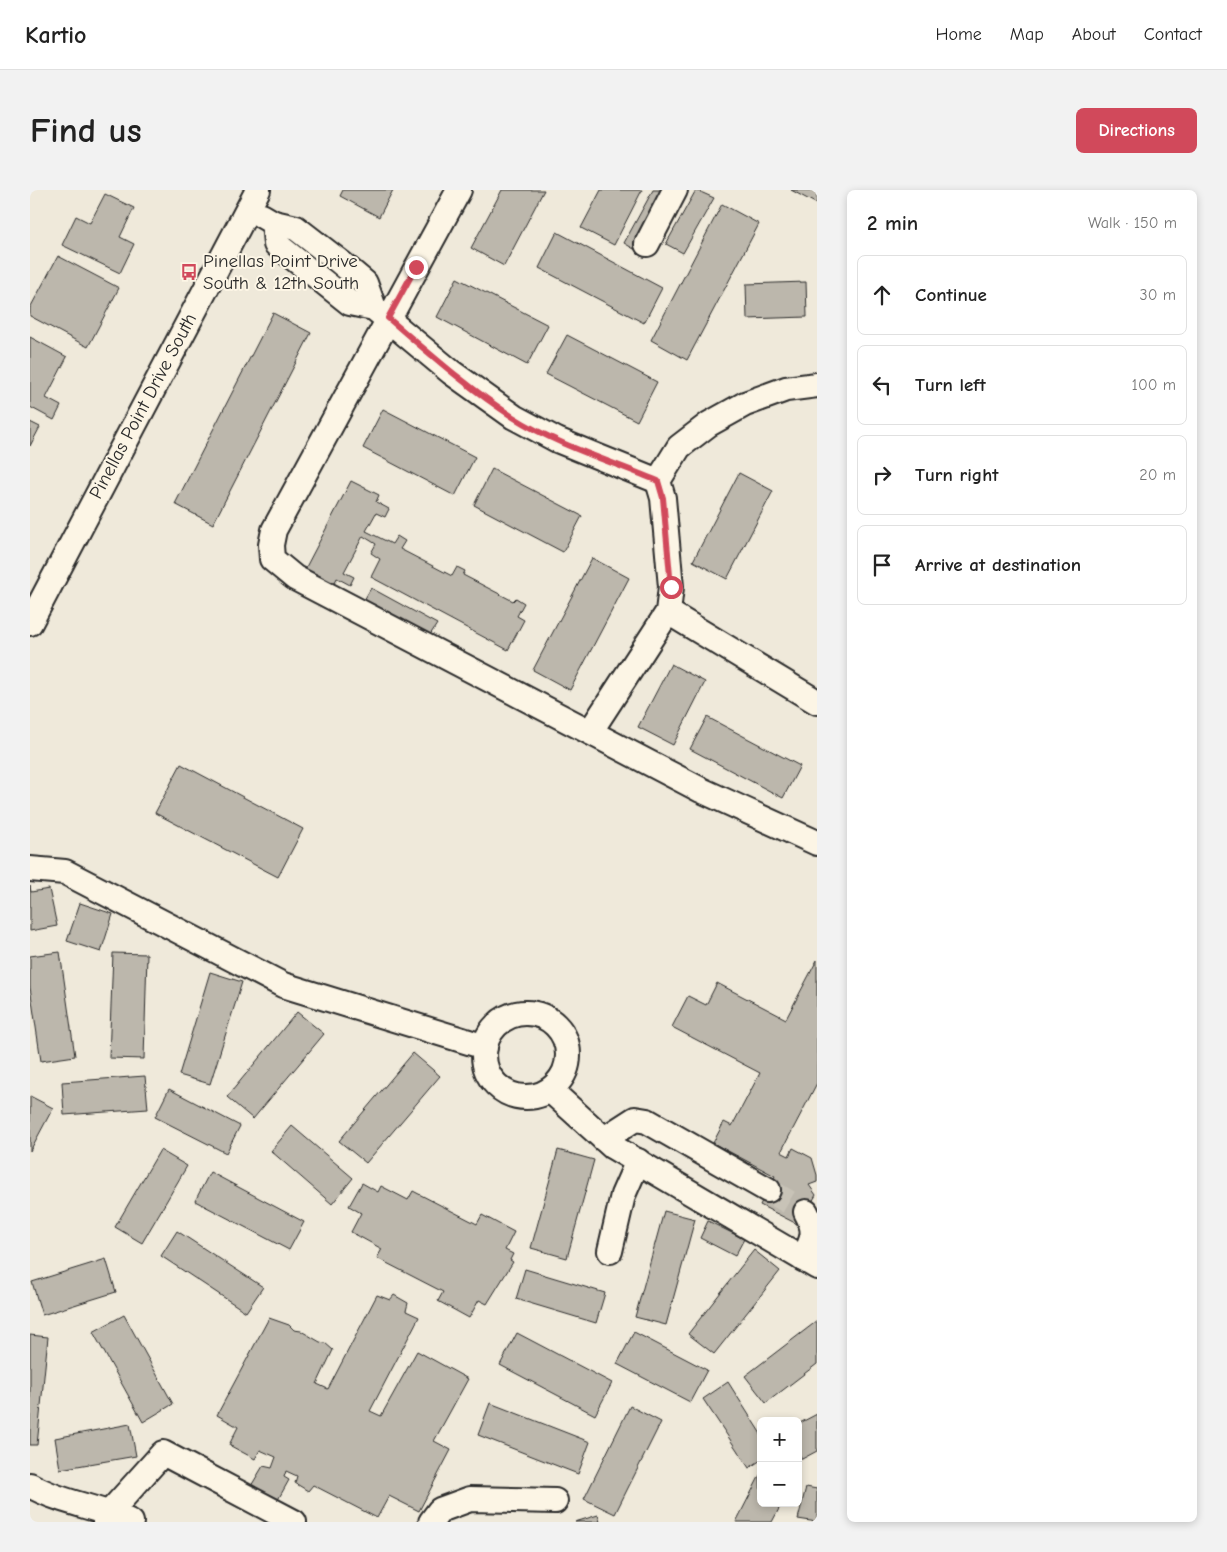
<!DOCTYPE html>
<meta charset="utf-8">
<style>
:root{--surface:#fff;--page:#f2f2f2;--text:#222;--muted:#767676;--line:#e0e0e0;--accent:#d1495b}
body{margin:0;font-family:"Comic Neue",sans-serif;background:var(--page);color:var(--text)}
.controls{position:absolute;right:15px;bottom:15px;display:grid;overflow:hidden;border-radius:8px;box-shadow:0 2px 8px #0003}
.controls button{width:45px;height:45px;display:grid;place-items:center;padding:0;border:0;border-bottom:1px solid var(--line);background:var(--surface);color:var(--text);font:25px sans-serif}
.stop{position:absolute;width:15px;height:15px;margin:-11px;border:4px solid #d1495b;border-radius:50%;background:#fff}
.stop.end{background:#d1495b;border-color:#fff;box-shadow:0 1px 5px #0008}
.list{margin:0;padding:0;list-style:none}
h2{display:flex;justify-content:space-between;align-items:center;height:65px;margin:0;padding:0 20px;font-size:21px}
h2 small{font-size:16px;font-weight:400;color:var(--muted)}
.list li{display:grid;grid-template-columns:32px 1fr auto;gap:15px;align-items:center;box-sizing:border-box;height:80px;margin:0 10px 10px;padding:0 10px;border:1px solid var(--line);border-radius:8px}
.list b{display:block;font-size:19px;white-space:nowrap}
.list em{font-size:16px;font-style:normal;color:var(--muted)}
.icon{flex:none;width:28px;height:28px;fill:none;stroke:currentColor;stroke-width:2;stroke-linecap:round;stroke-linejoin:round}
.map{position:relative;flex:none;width:787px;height:1332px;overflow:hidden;border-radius:8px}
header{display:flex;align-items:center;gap:30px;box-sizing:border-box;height:70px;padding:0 25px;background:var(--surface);border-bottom:1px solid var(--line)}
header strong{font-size:24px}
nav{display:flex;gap:28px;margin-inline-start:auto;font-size:18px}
.intro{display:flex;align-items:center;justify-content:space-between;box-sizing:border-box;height:120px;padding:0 30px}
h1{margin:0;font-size:35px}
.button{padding:12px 22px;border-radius:8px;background:var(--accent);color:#fff;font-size:18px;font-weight:700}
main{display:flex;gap:30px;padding:0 30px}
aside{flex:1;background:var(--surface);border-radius:8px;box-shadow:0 2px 8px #0003}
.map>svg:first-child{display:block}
.building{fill:#bcb7ac;stroke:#2b2b2b}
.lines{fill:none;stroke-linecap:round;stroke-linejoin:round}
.minor-tunnel{stroke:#c8c3b7;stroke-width:24;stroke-dasharray:24 12;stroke-linecap:butt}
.minor-casing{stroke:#2b2b2b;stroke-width:28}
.minor{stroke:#fcf5e5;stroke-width:24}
.route{stroke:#d1495b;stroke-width:6}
.labels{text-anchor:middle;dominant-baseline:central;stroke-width:4;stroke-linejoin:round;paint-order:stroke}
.poi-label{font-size:19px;fill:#2b2b2b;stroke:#fcf5e5;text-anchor:start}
.street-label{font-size:19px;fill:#2b2b2b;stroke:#fcf5e5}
</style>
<header>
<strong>Kartio</strong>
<nav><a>Home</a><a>Map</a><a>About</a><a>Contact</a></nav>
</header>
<div class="intro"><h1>Find us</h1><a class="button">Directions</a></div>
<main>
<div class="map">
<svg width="787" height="1332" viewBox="0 0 787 1332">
<rect width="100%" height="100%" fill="#efe9da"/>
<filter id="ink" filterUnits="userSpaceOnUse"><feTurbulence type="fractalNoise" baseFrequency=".02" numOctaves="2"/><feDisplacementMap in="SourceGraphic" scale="10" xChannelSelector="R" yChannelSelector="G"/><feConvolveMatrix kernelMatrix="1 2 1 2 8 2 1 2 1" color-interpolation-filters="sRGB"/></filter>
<g filter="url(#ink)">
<g class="building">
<polygon points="313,0 363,0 349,27 310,6"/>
<polygon points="472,0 514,0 474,76 441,58"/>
<polygon points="571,0 612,0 584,55 551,38"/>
<polygon points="623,0 642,0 609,62 594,53"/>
<polygon points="666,0 684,8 653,63 636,54"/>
<polygon points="761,0 787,0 787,14"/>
<polygon points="75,4 104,18 90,47 104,54 90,83 32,55 46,26 60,33"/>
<polygon points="692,14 729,34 657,170 621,150"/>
<polygon points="527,42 632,98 614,133 509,78"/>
<polygon points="28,66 89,98 58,157 0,126 0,118"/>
<polygon points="427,88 518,135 497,175 407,127"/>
<polygon points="776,92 777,127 717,129 716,94"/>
<polygon points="243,123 281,143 183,334 145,314"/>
<polygon points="537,145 627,192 607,231 516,184"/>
<polygon points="0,147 37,167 16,208 31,216 24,230 0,217"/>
<polygon points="353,219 445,267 425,306 333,258"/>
<polygon points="0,232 10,237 0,256"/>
<polygon points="462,279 552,326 533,362 444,315"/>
<polygon points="709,283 743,301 697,389 663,371"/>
<polygon points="321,291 349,305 346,312 359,319 355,327 346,323 336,341 362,354 367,346 375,351 370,359 422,386 427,377 435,381 433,385 483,411 486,408 494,413 487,426 494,430 478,460 341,387 350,369 341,363 346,354 333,346 314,382 324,387 320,395 307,388 304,394 275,379"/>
<polygon points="562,368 599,388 540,500 503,480"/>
<polygon points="341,398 407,434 398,448 333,412"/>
<polygon points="641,474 675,492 643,555 608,537"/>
<polygon points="677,527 770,576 753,608 660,559"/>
<polygon points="151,574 273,639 248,687 125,623"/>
<polygon points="0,696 1,702 19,699 27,736 0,741"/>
<polygon points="50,713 83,724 71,762 37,751"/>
<polygon points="30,762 45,866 11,871 0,797 0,766"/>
<polygon points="83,763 117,764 114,869 79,868"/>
<polygon points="787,770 787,893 751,962 759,966 763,958 782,968 787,985 787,992 779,995 786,1005 769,1035 730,1015 745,986 683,953 694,932 702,936 730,883 642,837 658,806 676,815 687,793 756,829"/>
<polygon points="180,782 212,792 180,894 149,885"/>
<polygon points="267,822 294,844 223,929 197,907"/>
<polygon points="383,863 410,886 336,973 309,951"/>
<polygon points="115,886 118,919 34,925 32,892"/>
<polygon points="139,899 210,936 196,963 125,927"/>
<polygon points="0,906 23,918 0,961"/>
<polygon points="262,936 323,988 302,1014 241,961"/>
<polygon points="130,960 157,976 112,1053 85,1037"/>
<polygon points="528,960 564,970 537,1068 501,1058"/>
<polygon points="180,982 274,1032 259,1060 165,1011"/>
<polygon points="332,993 348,1002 351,996 378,1010 383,1001 447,1034 452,1025 484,1042 475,1060 483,1064 480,1070 483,1072 457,1114 449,1110 439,1128 408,1111 413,1102 347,1068 352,1059 321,1042 331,1023 319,1016"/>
<polygon points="634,1021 665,1029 636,1135 605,1127"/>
<polygon points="678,1031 714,1049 705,1066 670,1048"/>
<polygon points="147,1041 233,1097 216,1122 131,1066"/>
<polygon points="724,1060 750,1081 684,1164 658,1144"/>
<polygon points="76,1069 86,1102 12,1125 2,1092"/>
<polygon points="495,1079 575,1103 566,1133 486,1109"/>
<polygon points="347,1105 360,1110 364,1105 378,1113 376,1121 389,1127 340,1221 351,1226 387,1161 438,1189 404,1251 421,1260 389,1321 359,1306 347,1328 283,1295 278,1301 265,1293 267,1286 256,1281 254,1287 259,1290 245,1315 218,1301 233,1276 242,1278 246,1267 230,1260 225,1269 199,1255 208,1237 187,1225 239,1128 259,1135 264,1140 271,1141 290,1152 295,1153 303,1160 287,1194 298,1199"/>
<polygon points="94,1125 143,1214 113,1232 63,1142"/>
<polygon points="787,1131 787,1174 736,1213 715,1186"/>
<polygon points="604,1142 677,1180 660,1212 587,1174"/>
<polygon points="487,1143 582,1193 565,1225 470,1175"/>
<polygon points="0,1145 18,1147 7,1255 0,1255"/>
<polygon points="698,1192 731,1244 731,1270 719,1278 673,1209"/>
<polygon points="460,1213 560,1252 548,1284 448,1245"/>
<polygon points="600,1216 631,1232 585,1324 554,1309"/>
<polygon points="787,1224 787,1261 772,1269 768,1262 768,1234"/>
<polygon points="100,1234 106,1266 30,1279 25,1248"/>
<polygon points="730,1285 731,1313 752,1313 742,1332 706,1332"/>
<polygon points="776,1297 787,1299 787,1332 768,1329"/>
<polygon points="568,1325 570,1332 545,1332"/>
</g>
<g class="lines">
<polyline class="minor-tunnel" points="738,1000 776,1022"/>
<g class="minor-casing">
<g id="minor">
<polyline points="429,0 244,340 241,355 242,369 265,388 671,600 787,653"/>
<polyline points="232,26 244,33 266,38 310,72 335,93 344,118"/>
<polyline points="244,33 246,54 320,113 344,118 421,182 484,227 527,250 628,291 649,257 679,234 715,214 756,199 787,195"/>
<polyline points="617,54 645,0"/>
<polyline points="638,422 787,512"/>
<polyline points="0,433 228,0"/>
<polyline points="560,542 638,422 641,397 633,308 628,291"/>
<polyline points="0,679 35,682 253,795 455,857"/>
<circle cx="496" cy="865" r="42"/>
<polyline points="520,900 583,957 787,1077"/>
<polyline points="574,949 605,929 617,931 738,1000"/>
<polyline points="580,1061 593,1005 608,971"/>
<path d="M773,1069C783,1049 787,1042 776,1022"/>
<path d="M0,1295C31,1313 69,1317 101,1332"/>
<polyline points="75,1332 80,1322 133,1263 264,1332"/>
<polyline points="401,1332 410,1320 440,1309 525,1311"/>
</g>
</g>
<use href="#minor" class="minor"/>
</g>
</g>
<g class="lines" filter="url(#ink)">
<path class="route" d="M386,77L358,128C398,162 438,198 483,227C527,255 580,271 628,291L633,308L641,397"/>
</g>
<defs>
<g id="bus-bare" transform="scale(1.35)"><path d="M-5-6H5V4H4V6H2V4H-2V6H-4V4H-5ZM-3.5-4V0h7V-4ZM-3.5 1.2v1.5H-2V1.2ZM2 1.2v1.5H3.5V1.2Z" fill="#d1495b" stroke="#fcf5e5" stroke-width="2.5" paint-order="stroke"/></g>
</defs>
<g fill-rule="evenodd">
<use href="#bus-bare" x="159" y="82"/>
</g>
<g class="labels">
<g class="poi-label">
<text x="173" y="71">Pinellas Point Drive<tspan x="173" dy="22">South &amp; 12th South</tspan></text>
</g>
<g class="street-label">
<text transform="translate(113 216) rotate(-62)">Pinellas Point Drive South</text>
</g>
</g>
</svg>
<div class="controls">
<button>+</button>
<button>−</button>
</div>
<div class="stop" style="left:641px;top:397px"></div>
<div class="stop end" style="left:386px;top:77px"></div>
</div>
<aside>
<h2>2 min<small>Walk · 150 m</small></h2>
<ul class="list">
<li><svg class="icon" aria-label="ahead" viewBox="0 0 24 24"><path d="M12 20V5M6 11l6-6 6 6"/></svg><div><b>Continue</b></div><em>30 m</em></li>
<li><svg class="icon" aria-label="left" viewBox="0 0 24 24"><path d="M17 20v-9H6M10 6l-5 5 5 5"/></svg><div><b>Turn left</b></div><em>100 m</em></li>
<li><svg class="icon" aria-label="right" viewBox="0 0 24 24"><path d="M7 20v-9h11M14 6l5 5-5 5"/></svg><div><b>Turn right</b></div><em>20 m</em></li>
<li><svg class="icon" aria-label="arrive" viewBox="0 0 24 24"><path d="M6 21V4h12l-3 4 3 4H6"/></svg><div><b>Arrive at destination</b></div></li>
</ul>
</aside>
</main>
